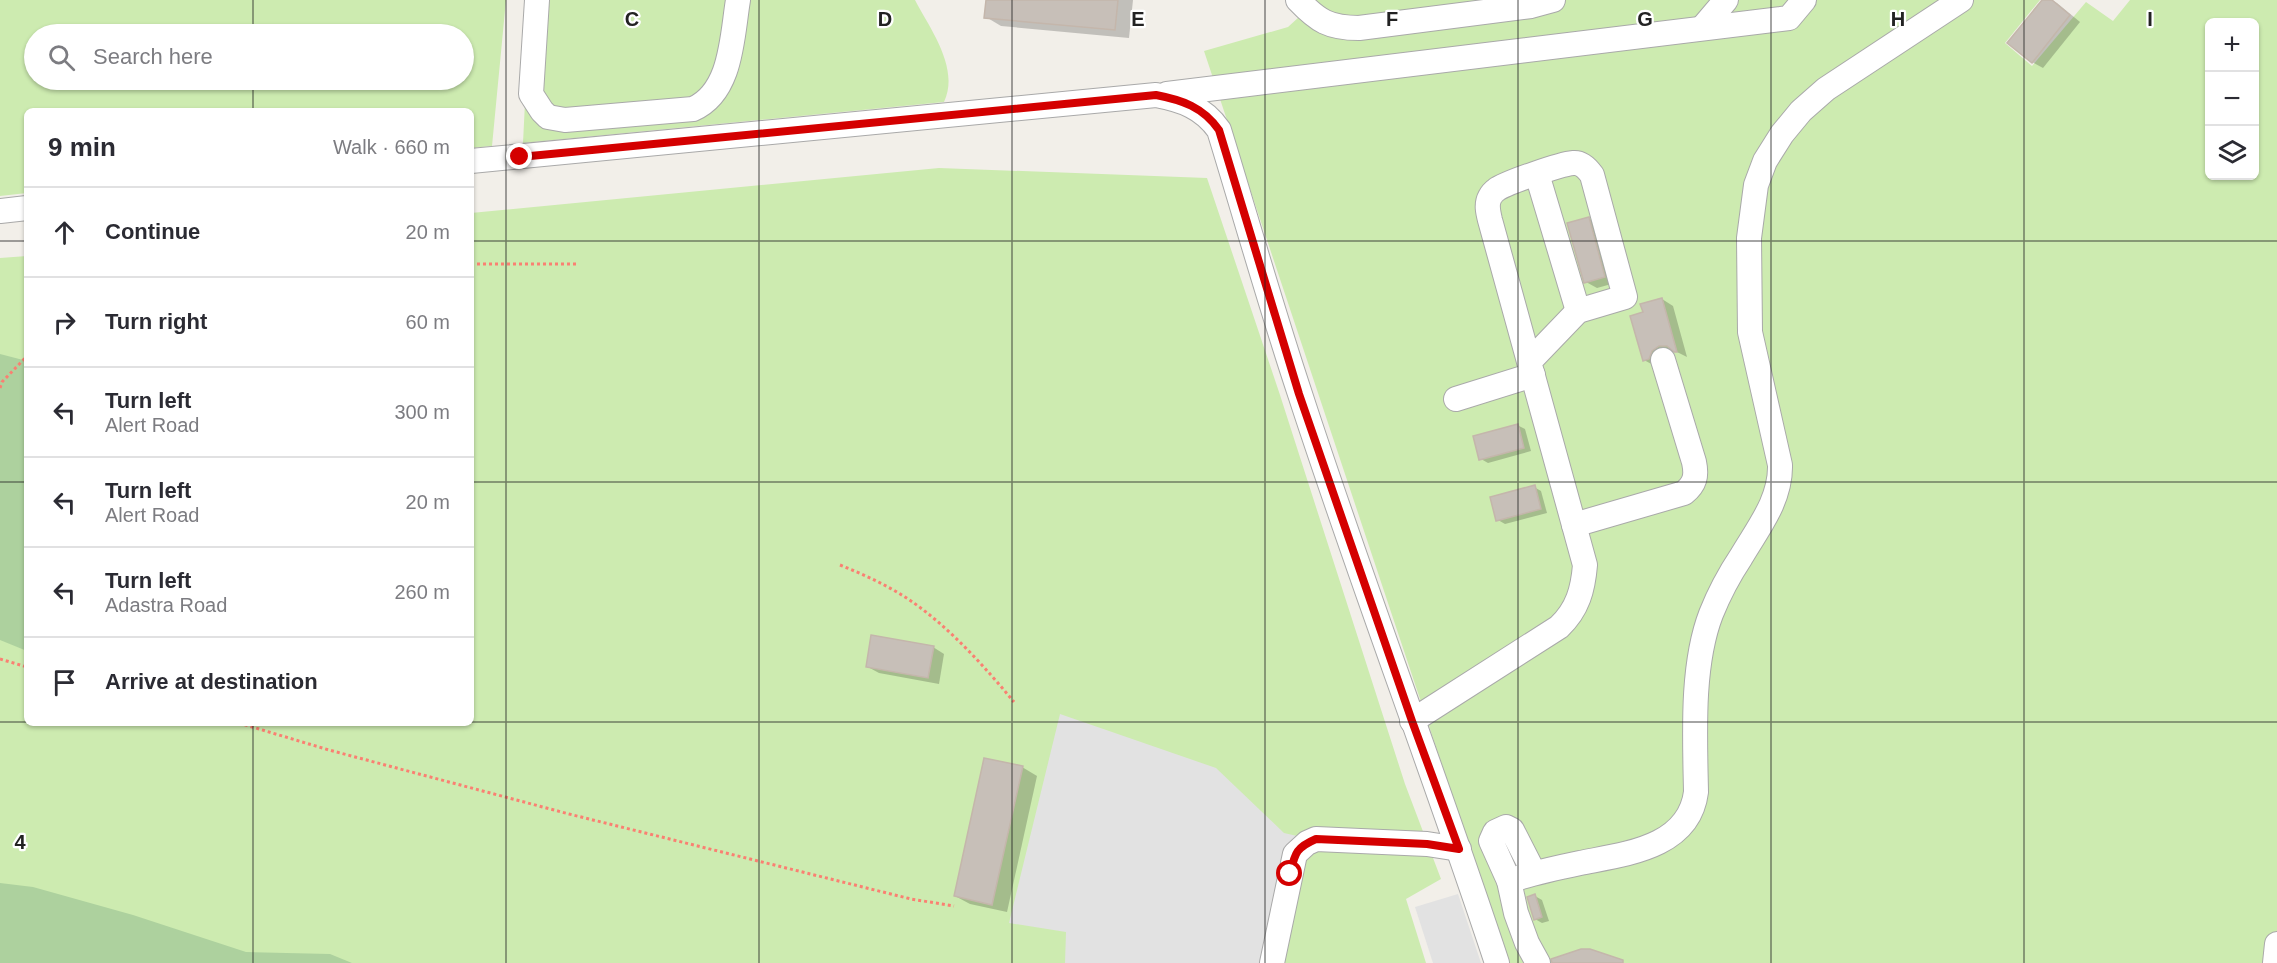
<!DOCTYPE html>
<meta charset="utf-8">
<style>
:root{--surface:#fff;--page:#f2f2f3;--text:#2b2b33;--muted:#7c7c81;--line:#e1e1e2}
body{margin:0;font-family:Arial,sans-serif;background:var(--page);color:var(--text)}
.controls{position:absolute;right:18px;top:18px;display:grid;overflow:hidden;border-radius:9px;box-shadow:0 2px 4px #0004}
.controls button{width:54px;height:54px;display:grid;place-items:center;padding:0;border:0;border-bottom:2px solid var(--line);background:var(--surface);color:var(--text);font:30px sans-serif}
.stop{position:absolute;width:18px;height:18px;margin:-14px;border:4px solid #d40000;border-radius:50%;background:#fff}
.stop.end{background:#d40000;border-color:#fff;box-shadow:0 2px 6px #0008}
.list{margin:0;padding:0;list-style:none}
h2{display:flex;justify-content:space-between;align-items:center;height:78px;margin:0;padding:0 24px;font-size:26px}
h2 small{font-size:20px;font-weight:400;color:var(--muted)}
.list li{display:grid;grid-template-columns:39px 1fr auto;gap:18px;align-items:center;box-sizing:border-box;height:90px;padding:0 24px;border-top:2px solid var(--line)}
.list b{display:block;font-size:22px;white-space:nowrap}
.list p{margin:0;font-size:20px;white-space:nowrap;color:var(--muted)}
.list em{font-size:20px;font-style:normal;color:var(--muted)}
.icon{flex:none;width:33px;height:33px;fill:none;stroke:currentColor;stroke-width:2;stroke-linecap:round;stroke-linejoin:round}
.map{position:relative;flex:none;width:2277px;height:963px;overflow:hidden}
.search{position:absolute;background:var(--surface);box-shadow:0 2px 4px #0004;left:24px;top:24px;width:450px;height:66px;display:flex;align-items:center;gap:15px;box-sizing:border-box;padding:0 21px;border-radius:33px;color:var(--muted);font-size:22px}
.panel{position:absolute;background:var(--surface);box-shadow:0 2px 4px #0004;left:24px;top:108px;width:450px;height:618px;border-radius:9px}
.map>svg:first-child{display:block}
.grass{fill:#cdebb0;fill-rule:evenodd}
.forest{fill:#add19e}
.parking{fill:#e2e2e2}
.shadow{fill:#0003}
.building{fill:#c7bfb8;stroke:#c4b6ab;stroke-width:1.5}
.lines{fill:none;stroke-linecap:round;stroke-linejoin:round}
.minor-casing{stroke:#a9a9a9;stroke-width:26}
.path{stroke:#fa8072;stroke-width:3;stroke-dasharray:3 3;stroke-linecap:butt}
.minor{stroke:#fff;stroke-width:24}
.route{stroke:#d40000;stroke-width:8}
.grid{fill:none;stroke:#222;stroke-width:1.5;stroke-opacity:0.55}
.grid-label{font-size:20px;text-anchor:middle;font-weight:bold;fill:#222;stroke:#fff;stroke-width:4.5;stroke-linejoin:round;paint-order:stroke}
</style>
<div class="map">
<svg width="2277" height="963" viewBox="0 0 2277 963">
<rect width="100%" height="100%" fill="#f2efe9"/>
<g class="grass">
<path d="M0,0H506L492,146L471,148V111H27V193L0,196ZM34,34H464V80H34Z"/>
<path d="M530,0H915C930,29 960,68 944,102L523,143Z"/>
<path d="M1306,0H2040L2005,43L2032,66L2086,2L2113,21L2130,0H2277V963H1508L1204,51L1288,27L1310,7ZM2210,22H2254V176H2210Z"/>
<polygon points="939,168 1207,178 1280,395 1405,784 1441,879 1406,899 1426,963 0,963 0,258 27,256 27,723 471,723 471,213"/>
</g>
<g class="forest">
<polygon points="0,354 27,361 27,651 0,640"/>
<polygon points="0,883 33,887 133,915 246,952 330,954 352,963 0,963"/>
</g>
<g class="parking">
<polygon points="1060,714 1216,768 1284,833 1306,838 1278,963 1065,963 1066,932 1009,923"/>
<polygon points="1458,894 1481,963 1433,963 1415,907"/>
</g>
<g class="shadow">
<polygon points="987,0 1133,0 1129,38 1001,26 986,17"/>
<polygon points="2044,0 2051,0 2057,3 2080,22 2043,68 2032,62"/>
<polygon points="1588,218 1599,225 1615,283 1597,288 1586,282"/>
<polygon points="1662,299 1673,306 1687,357 1677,352 1671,352 1655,366 1644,360 1644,313"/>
<polygon points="1517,425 1525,429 1531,451 1488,463 1481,459"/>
<polygon points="1534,487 1541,491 1547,513 1505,524 1498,520"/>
<polygon points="933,647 944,654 939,684 879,673 868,667"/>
<polygon points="1022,767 1037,776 1007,912 970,904 955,896"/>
<polygon points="1535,896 1542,900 1549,921 1542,923 1535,919"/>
</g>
<g class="building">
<polygon points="986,0 1118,0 1115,30 984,18"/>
<polygon points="2042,0 2052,0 2070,15 2032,63 2007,43"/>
<polygon points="1589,217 1605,277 1584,283 1567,223"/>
<polygon points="1662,298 1677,352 1674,352 1667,346 1659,346 1652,351 1649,359 1643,361 1630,316 1643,312 1640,304"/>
<polygon points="1518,424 1524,448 1479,460 1473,436"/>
<polygon points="1535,485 1541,509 1496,521 1490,497"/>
<polygon points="871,635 934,646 928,678 866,667"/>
<polygon points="984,758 1023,766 992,905 954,896"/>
<polygon points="1535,894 1542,917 1534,920 1527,897"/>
<polygon points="1581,949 1590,949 1623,960 1623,963 1552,963 1551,959"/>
</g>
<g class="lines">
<g class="minor-casing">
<g id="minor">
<path d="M537,0L531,94L542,111L548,117L565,120L693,109C732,92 732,36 738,0"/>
<path d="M1298,0C1318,21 1329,28 1359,28L1531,6L1553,0"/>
<polyline points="1703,27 1726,0"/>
<polyline points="1167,94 1789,18 1804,0"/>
<path d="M471,161L1156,95C1182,100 1203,107 1219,130C1246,218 1271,307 1300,394C1362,585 1434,772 1497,963"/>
<polyline points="1537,174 1578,311"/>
<polyline points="0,211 27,208"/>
<polyline points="1456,399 1533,375"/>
<path d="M1574,525L1684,493C1695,484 1697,476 1694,462L1663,360"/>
<path d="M1412,721L1559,627C1578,609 1583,589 1585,565L1490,220C1488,212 1486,204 1490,197C1490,196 1495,190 1496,190C1505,183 1561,164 1573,163C1581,162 1587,168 1592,175L1625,297L1578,311L1529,362"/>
<polyline points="1534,873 1512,830 1506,827 1495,832 1491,841 1509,881 1516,913 1527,943 1538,963"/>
<path d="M1509,881C1532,873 1556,868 1580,863C1625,854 1689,848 1696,792C1695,737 1691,666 1711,614C1719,594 1729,575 1741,557C1758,528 1781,500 1780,465L1750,332L1749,238L1756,185L1765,161L1782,134L1801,111L1826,89L1961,0"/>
<polyline points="1272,963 1295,854 1307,843 1316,839 1427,844 1459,849"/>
<polyline points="2275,963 2277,944"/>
</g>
</g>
<g class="path">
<polyline points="471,264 576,264"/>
<polyline points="0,388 2,382 27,356"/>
<path d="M840,565C865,575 889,586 911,601C949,627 985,667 1014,702"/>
<polyline points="0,659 27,667"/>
<polyline points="239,723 329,750 569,814 911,899 954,906"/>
</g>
<use href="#minor" class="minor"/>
</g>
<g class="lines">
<path class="route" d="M520,157L1156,95C1182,100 1203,107 1219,130L1299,394L1412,721L1459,849L1427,844L1316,839C1295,848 1295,854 1290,874"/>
</g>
<path class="grid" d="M253,0V34M506,0V963M759,0V963M1012,0V963M1265,0V963M1518,0V963M1771,0V963M2024,0V963M253,80V111M0,241H27M471,241H2277M0,482H27M471,482H2277M0,722H27M471,722H2277M253,723V963"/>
<g class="grid-label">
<text x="632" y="26">C</text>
<text x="885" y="26">D</text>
<text x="1138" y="26">E</text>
<text x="1392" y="26">F</text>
<text x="1645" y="26">G</text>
<text x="1898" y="26">H</text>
<text x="2150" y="26">I</text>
<text x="20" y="849">4</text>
</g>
</svg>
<div class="controls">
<button>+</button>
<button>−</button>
<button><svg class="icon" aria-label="layers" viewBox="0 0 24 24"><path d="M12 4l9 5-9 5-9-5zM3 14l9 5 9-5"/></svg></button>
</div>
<div class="stop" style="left:1290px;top:874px"></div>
<div class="stop end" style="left:520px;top:157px"></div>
<div class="search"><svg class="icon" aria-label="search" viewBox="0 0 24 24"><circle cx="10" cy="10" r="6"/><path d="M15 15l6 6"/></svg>Search here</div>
<section class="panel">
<h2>9 min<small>Walk · 660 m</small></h2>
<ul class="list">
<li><svg class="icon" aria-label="ahead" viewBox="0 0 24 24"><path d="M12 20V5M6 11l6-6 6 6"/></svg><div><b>Continue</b></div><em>20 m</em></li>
<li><svg class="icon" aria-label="right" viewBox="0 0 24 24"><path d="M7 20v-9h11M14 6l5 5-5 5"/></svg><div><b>Turn right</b></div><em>60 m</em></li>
<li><svg class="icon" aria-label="left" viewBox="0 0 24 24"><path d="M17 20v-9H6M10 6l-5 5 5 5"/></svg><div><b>Turn left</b><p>Alert Road</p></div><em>300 m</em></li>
<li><svg class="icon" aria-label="left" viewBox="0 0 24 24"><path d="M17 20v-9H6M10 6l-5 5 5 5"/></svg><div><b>Turn left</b><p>Alert Road</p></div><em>20 m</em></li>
<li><svg class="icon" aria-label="left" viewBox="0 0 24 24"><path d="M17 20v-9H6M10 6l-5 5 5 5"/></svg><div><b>Turn left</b><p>Adastra Road</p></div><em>260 m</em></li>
<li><svg class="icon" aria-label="arrive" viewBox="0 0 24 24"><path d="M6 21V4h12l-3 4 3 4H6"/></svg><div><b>Arrive at destination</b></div></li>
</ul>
</section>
</div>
